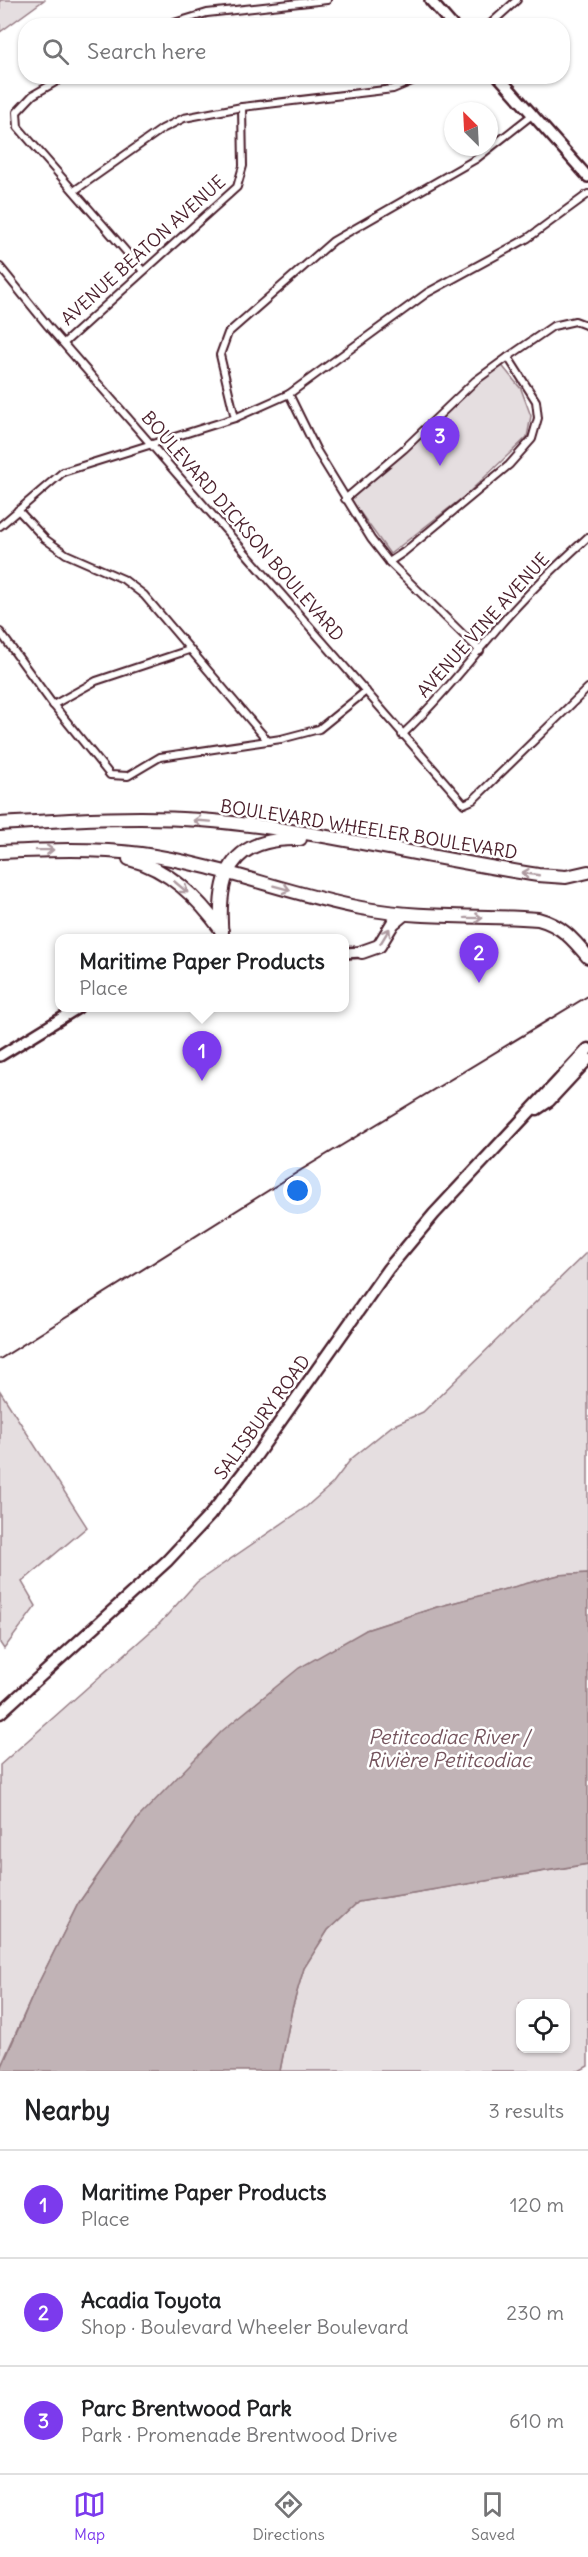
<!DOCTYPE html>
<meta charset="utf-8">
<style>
:root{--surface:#fff;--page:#f2f2f2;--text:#202124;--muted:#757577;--line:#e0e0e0;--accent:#7c3aed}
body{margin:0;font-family:Delius,sans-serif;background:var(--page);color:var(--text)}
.controls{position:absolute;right:18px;bottom:18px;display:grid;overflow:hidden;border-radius:12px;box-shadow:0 2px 4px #0004}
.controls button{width:54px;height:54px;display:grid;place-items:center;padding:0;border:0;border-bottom:2px solid var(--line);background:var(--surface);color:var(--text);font:30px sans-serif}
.compass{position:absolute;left:444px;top:102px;width:54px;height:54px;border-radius:50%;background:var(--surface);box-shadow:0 2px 4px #0004;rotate:336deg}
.you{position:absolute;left:298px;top:1191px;width:21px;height:21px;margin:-15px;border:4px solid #fff;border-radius:50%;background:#1a73e8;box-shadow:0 0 0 9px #1a73e833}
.badge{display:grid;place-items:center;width:39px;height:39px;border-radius:50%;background:var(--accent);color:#fff;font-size:20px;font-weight:700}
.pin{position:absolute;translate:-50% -50px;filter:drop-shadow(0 2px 3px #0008)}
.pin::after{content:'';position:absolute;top:32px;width:21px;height:18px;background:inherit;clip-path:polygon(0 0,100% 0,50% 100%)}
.popup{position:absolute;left:55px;top:934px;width:294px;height:78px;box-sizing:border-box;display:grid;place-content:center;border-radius:12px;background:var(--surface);filter:drop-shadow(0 2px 4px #0005);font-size:20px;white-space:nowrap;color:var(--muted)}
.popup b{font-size:22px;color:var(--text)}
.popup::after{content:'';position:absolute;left:50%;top:100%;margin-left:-12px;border:12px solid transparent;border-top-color:var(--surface)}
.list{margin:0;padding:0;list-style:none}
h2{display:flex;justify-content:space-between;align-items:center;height:78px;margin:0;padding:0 24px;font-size:26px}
h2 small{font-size:20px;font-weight:400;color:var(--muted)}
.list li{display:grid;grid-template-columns:39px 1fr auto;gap:18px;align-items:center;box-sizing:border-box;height:108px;padding:0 24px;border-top:2px solid var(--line)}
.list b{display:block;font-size:22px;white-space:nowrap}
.list p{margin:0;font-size:20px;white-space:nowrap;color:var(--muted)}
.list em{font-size:20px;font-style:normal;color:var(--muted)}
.icon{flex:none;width:33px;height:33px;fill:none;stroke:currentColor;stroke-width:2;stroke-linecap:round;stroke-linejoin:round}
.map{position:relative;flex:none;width:588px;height:2071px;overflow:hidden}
.search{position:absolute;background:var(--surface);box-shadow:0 2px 4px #0004;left:18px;right:18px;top:18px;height:66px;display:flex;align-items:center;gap:15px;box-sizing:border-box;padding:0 21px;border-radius:24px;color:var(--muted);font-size:22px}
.sheet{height:402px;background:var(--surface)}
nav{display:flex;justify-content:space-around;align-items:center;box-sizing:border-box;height:84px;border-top:2px solid var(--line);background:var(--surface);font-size:16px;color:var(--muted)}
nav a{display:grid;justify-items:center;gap:3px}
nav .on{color:var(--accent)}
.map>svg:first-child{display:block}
.green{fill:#e5dee0;stroke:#987e86;stroke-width:1.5;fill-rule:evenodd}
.water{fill:#c1b3b6;stroke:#91787e;stroke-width:1.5}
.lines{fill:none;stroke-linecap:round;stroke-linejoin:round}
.street-casing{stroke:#4a1f2b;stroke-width:10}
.secondary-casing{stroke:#4a1f2b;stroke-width:14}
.primary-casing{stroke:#4a1f2b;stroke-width:15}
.highway-casing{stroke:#4a1f2b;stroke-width:16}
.street{stroke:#fff;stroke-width:6}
.secondary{stroke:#fff;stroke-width:9}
.primary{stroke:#fff;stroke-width:10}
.highway{stroke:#fff;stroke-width:12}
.rail{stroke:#4a1f2b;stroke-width:2}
.oneway{stroke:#ae9aa0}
.labels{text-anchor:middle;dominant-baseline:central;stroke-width:5;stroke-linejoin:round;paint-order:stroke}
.street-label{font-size:18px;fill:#4a1f2b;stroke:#fff}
.water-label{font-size:20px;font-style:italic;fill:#74535c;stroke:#fff}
</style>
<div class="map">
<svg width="588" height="2071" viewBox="0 0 588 2071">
<rect width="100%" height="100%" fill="#fff"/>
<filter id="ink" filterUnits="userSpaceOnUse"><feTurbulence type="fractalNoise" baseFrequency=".0167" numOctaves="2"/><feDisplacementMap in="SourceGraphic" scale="12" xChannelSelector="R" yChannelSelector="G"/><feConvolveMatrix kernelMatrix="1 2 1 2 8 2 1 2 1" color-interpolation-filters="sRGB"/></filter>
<g filter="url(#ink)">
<g class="green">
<polygon points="0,0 44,0 0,32"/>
<polygon points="500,363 521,389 531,416 527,437 466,495 390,554 349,497"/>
<polygon points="588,1251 588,1573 559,1575 437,1607 366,1630 138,1818 78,1904 36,1988 0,2068 0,1765 160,1623 197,1582 306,1507 332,1484 351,1459 392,1426 423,1412"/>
<polygon points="0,1391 87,1527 22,1582 36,1606 4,1649 0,1643"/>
<path d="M588,1864V2066L579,2071H280L292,2009L304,1968L328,1930L358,1902ZM520,2004H566V2048H520Z"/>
</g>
<polygon class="water" points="588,1573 588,1864 358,1902 328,1930 304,1968 292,2009 280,2071 0,2071 36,1988 78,1904 138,1818 222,1731 299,1668 366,1630 437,1607 559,1575"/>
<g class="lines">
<g class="street-casing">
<g id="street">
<polyline points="164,26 207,13 327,0"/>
<polyline points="488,26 517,0"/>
<polyline points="66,76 33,95 17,112 18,127 143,271"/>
<polyline points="74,191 162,129 184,118 242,107 393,89 424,76"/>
<polyline points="0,267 48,326 464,804 473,800 588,688"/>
<polyline points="64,343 237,187 243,166 242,107"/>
<polyline points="289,394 317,451 371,539 389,562 480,651"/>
<polyline points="235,418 220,355 228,333 333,241 476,159 532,115"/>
<polyline points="345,499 404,449 475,381 508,357 553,326 575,321 588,326"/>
<polyline points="18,510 45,539 66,554 123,579 144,595 268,741"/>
<polyline points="0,526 63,472 235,418 289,394 427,293 528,238 588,194"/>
<polyline points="389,562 404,552 509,465 532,439 538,418 536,401 508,357"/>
<polyline points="0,632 51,702 110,775 128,776 160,757 281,739 319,729 366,691"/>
<polyline points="53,705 96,681 189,650"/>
<path d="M402,735C438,701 468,663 500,625C527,594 557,565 588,537"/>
</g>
</g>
<g class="secondary-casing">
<g id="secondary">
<polyline points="430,0 453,26"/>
<polyline points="498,76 588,177"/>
<polyline points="344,953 362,952"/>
<polyline points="0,1056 78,1008"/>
</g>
</g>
<g class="primary-casing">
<g id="primary">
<polyline points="537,1109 549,1101 588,1059"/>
<polyline points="0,1713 167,1561 210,1515 253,1460 388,1269 434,1214 588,1049"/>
</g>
</g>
<g class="highway-casing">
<g id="highway">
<path d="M0,824C66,820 134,815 201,820C314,829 426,858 538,875L566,877L588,872"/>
<path d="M0,852C46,850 95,848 141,854C216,864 287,894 361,908C420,919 479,915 538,919C561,925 573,939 588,957"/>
<path d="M129,859C169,869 198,898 222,931"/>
<path d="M222,938C216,876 229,837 300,839"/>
<polyline points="362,952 379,946 393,923 404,914"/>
</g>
</g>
<use href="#street" class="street"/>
<use href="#secondary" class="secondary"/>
<use href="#primary" class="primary"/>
<use href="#highway" class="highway"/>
<polyline class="rail" points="0,1359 301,1170 588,996"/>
</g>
<defs><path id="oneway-shaft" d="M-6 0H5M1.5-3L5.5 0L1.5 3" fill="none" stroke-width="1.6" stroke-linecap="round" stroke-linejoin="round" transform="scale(1.5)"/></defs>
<g class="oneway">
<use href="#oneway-shaft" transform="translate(202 821) rotate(-176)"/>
<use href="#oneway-shaft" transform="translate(45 850) rotate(-1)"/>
<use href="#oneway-shaft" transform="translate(530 874) rotate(-172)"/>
<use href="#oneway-shaft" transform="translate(181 887) rotate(40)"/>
<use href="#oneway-shaft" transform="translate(282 888) rotate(15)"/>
<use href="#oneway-shaft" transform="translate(474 918) rotate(1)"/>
<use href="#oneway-shaft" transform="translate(385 936) rotate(-59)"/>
</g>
</g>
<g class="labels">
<g class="street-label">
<text transform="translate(143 250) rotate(-42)">AVENUE BEATON AVENUE</text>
<text transform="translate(243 526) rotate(49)">BOULEVARD DICKSON BOULEVARD</text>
<text transform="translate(483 625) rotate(-48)">AVENUE VINE AVENUE</text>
<text transform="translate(369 829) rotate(9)">BOULEVARD WHEELER BOULEVARD</text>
<text transform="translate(262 1417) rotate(-54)">SALISBURY ROAD</text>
</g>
<g class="water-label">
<text x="449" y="1736">Petitcodiac River /<tspan x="449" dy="23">Rivière Petitcodiac</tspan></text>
</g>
</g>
</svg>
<div class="controls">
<button><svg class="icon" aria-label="locate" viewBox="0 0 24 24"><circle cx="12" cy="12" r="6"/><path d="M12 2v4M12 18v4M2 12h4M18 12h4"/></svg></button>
</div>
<svg class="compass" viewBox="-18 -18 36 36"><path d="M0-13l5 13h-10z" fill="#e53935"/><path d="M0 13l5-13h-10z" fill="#757577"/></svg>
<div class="you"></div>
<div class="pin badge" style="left:202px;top:1081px">1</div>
<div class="popup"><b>Maritime Paper Products</b>Place</div>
<div class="pin badge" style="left:479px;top:983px">2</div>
<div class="pin badge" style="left:440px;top:466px">3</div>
<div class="search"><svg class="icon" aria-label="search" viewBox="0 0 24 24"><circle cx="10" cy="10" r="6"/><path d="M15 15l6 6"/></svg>Search here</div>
</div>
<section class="sheet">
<h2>Nearby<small>3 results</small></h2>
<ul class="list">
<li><span class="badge">1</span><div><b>Maritime Paper Products</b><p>Place</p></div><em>120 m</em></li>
<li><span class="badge">2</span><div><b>Acadia Toyota</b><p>Shop · Boulevard Wheeler Boulevard</p></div><em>230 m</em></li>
<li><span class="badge">3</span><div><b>Parc Brentwood Park</b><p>Park · Promenade Brentwood Drive</p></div><em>610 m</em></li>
</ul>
</section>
<nav>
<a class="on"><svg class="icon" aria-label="map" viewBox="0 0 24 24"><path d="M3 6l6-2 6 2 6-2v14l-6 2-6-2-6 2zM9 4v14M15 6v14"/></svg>Map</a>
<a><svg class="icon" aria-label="directions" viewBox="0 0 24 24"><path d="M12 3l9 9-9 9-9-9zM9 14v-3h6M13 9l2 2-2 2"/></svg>Directions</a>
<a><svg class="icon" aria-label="saved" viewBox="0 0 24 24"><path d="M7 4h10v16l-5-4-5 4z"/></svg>Saved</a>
</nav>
